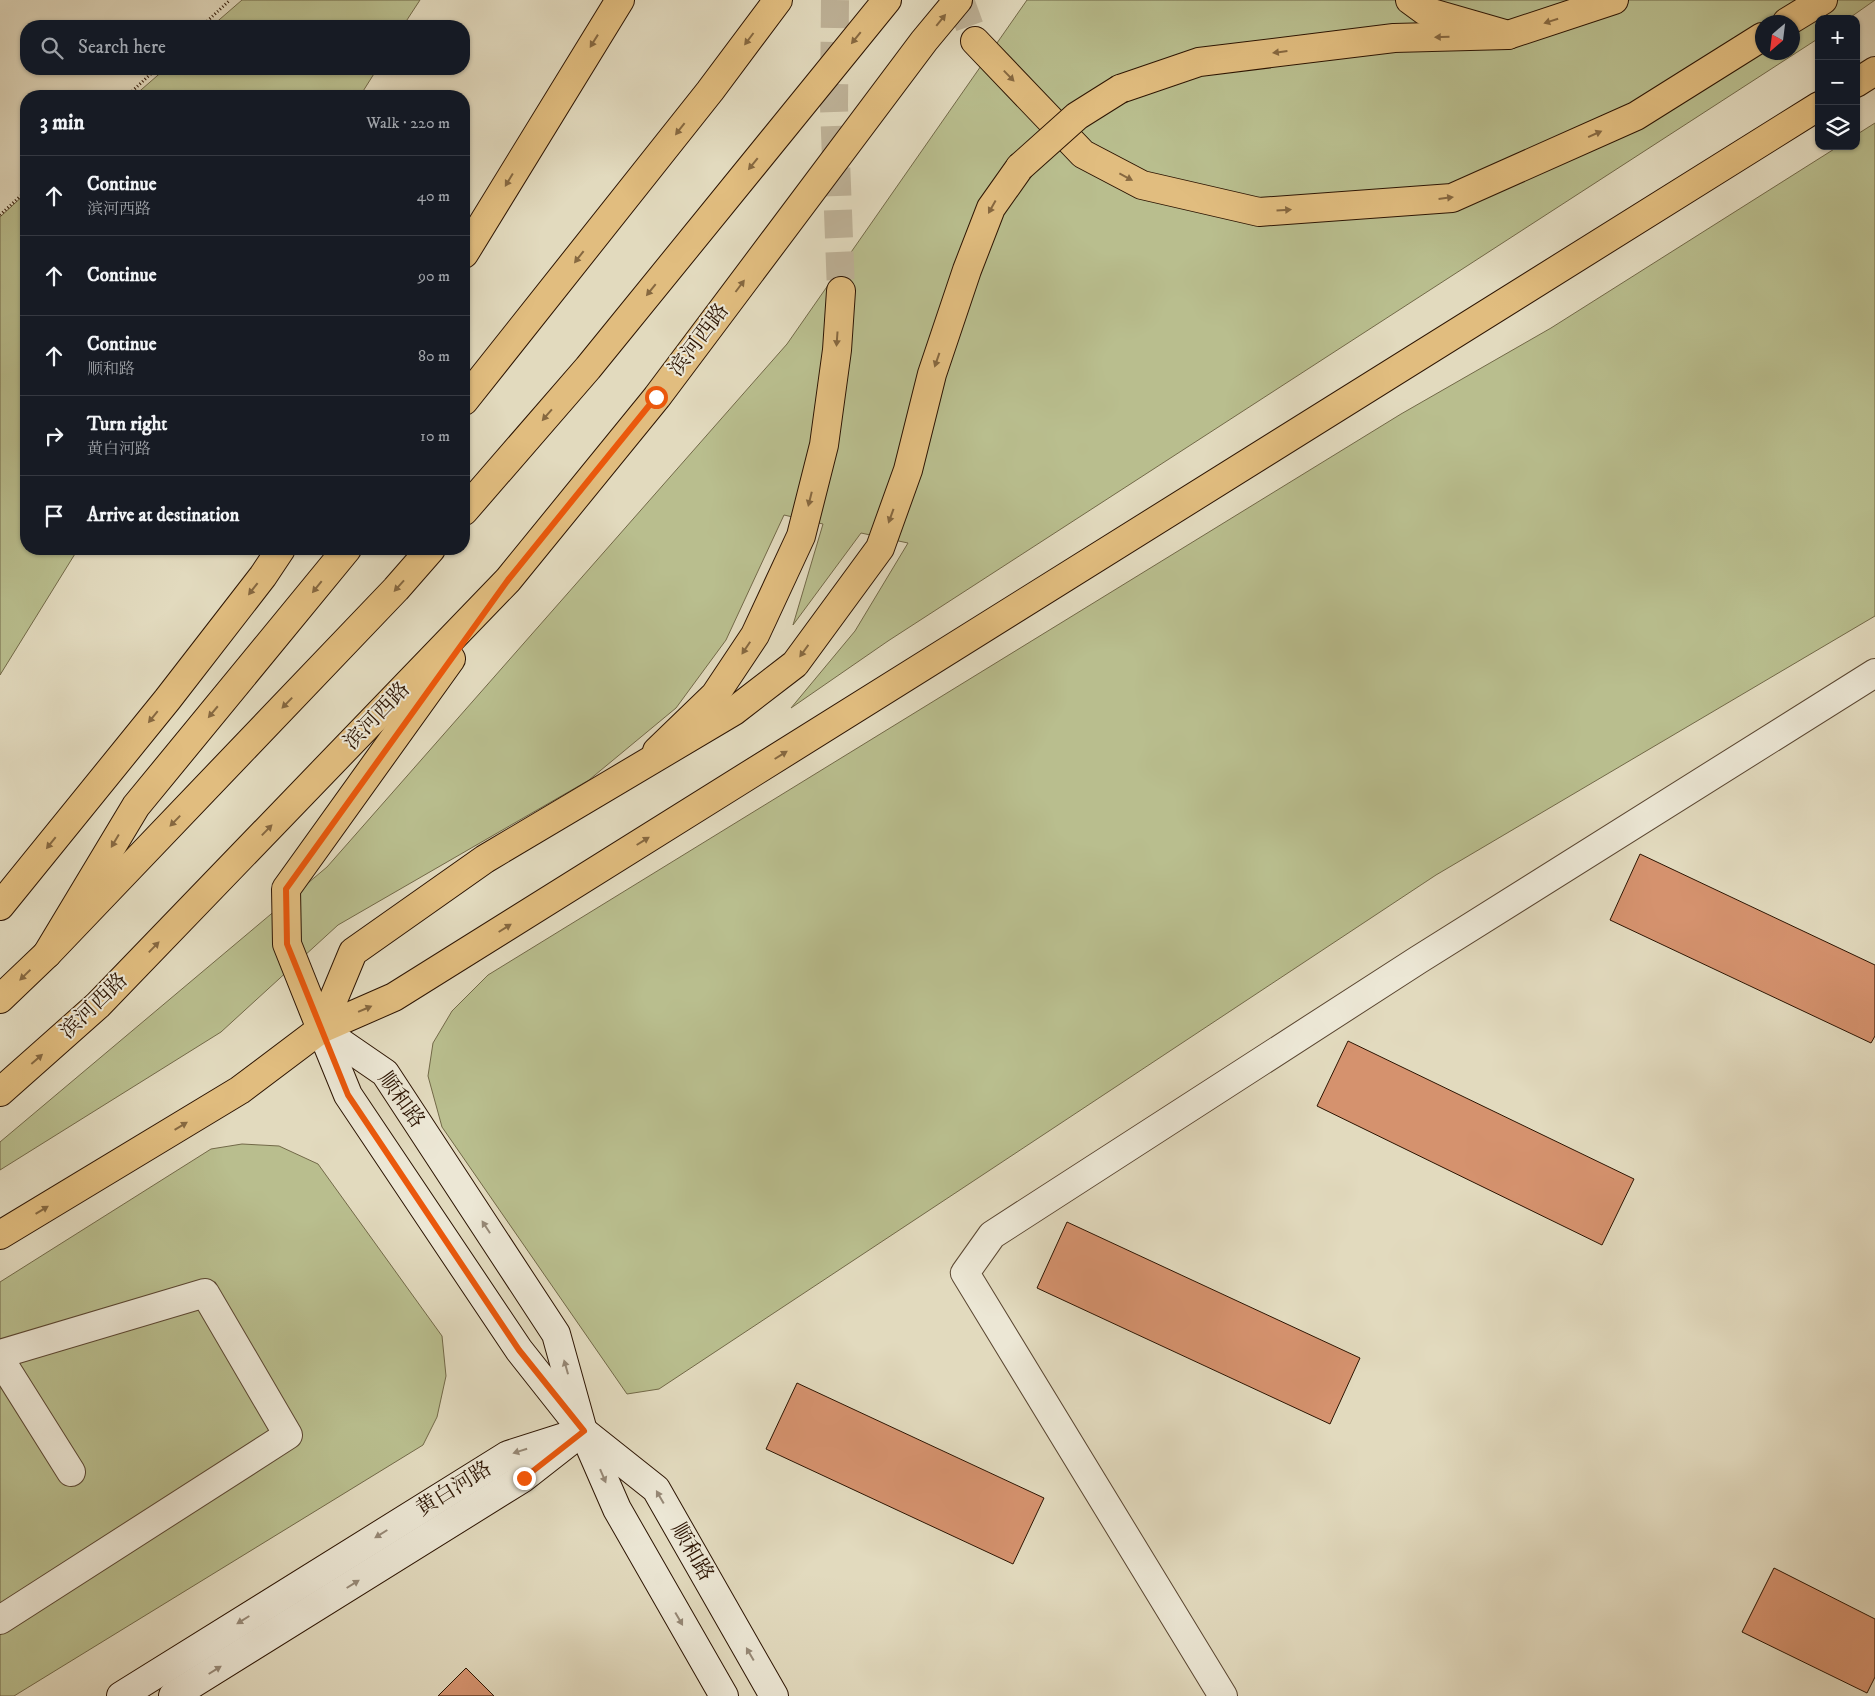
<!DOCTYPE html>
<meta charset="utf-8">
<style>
:root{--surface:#171b24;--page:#20242c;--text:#f1f3f6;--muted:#9ea1a6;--line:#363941}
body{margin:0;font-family:"IM FELL DW Pica","Noto Serif SC",serif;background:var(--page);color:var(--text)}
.controls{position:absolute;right:15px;top:15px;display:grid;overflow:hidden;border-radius:10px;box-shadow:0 1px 4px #0004}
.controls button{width:45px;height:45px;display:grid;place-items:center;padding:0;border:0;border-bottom:1px solid var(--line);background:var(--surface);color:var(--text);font:25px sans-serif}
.compass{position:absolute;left:1755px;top:15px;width:45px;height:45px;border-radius:50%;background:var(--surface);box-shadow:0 1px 4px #0004;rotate:208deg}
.stop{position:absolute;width:15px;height:15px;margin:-11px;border:4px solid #ea580c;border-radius:50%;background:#fff}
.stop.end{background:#ea580c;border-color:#fff;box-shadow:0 1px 5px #0008}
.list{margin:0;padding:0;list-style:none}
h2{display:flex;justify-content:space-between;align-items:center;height:65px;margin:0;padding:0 20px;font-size:21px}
h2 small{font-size:16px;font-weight:400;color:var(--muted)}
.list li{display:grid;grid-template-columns:32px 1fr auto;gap:15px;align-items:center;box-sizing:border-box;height:80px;padding:0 20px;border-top:1px solid var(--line)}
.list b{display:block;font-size:19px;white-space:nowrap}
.list p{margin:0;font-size:16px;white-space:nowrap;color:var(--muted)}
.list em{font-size:16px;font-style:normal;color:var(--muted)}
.icon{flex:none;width:28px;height:28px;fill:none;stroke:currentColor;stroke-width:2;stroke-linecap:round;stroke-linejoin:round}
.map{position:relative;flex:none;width:1875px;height:1696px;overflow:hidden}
.search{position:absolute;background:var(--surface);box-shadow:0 1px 4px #0004;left:20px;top:20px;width:450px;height:55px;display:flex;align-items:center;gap:12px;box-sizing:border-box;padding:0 18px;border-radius:20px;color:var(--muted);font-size:19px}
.panel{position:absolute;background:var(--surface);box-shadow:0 1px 4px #0004;left:20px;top:90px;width:450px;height:465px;border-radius:20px}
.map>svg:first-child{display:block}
.green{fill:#b9be8e;stroke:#726948;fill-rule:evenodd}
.building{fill:#d5926e;stroke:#2c1402}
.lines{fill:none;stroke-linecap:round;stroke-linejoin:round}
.primary-tunnel{stroke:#beb298;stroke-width:28;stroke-dasharray:28 14;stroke-linecap:butt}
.street-casing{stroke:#5a4631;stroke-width:30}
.secondary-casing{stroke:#2c1402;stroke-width:30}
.primary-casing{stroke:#2c1402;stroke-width:30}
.highway-casing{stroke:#2c1402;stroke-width:30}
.path{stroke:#2c1402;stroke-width:3;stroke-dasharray:1 2.5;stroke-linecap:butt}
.street{stroke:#ece7d5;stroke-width:28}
.secondary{stroke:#ece7d5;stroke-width:28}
.primary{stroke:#e1bd7f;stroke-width:28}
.highway{stroke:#e1bd7f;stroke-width:28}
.highway-bridge-casing{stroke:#2c1402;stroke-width:30;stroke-linecap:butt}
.highway-bridge{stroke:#e1bd7f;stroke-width:28}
.oneway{fill:#866840}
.oneway2{fill:#968876}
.route{stroke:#ea580c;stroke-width:6}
.labels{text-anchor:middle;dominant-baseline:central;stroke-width:4;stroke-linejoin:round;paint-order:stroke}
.street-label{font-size:21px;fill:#2c1402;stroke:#ece7d5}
</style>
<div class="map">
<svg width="1875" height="1696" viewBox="0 0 1875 1696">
<rect width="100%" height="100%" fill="#e2dabe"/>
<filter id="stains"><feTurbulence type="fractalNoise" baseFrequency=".004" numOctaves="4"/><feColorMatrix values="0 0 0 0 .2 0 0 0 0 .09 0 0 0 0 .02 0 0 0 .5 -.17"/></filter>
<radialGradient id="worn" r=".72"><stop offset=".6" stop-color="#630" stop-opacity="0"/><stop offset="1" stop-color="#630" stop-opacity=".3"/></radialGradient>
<g class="green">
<polygon points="242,0 420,0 403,26 212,26"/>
<path d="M1027,0H1875L1848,19H1819V38L888,641L791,708L855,631L908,543L861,533L793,625L823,524L784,515L726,640L676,708L589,780L338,925L221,1032L0,1170V1142L327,867L787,344ZM1762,22H1792V52H1762Z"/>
<polygon points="165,69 377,69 360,96 134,96"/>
<polygon points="1875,123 1875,616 1436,875 659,1389 627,1394 442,1127 428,1076 433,1043 452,1011 488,975 1401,414 1551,328 1839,146 1856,146 1856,135"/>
<polygon points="26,193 26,549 78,549 0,675 0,217"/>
<polygon points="242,1144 279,1146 318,1164 442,1336 446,1376 437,1417 423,1445 14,1696 0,1696 0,1282 211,1149"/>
</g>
<g class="building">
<polygon points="1640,854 1875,965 1875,1036 1871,1043 1610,920"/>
<polygon points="1348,1041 1634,1179 1602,1245 1317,1106"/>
<polygon points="1067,1222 1360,1358 1330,1424 1037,1288"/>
<polygon points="797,1383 1044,1498 1013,1564 766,1449"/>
<polygon points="1774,1568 1875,1619 1875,1677 1867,1693 1742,1632"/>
<polygon points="466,1668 494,1696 438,1696"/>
</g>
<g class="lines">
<g class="primary-tunnel">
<polyline points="835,0 834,106 841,291"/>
<polyline points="960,0 975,41"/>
</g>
<g class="street-casing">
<g id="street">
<polyline points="0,1354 205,1293 288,1435 0,1620"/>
<polyline points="0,1359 71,1472"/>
<polyline points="1223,1696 965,1273 992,1235 1418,960 1875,673"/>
</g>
</g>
<g class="secondary-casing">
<g id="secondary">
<polyline points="321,1029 348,1095 519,1350 583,1431 656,1489 774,1696"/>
<polyline points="321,1029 385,1073 556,1334 583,1431 617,1509 724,1696"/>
<polyline points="121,1696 508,1455 583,1431"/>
<polyline points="173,1696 523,1478 569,1442"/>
</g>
</g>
<g class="primary-casing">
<g id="primary">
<polyline points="1787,22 1823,0"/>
<polyline points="975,41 1083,154 1142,185 1259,212 1452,198 1636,116 1762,37"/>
<polyline points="1856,83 1875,71"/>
<polyline points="464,254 620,0"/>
<polyline points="464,511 588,368 887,0"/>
<polyline points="657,751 715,695 755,635 801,536 824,445 837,350 841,291"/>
<polyline points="0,906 167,700 263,576 281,549"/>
<polyline points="0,999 47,954 396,589 431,549"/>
<polyline points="321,1029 287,944 286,889 451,659"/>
<polyline points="0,1092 98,1005 508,580 657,397 924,41 958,0"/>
<polyline points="0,1235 240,1090 321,1029 394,997 1819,106"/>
</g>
</g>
<g class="highway-casing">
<g id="highway">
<polyline points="1410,0 1425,11 1508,35 1614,0"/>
<polyline points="1120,89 1199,62 1394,38 1508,35"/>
<polyline points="464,401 710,91 778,0"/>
<polyline points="47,954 136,806 347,549"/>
<polyline points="321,1029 353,952 485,859 734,711 795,664 880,548 908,470 932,374 967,270 991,208 1020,167"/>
</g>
</g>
<g class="path">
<polyline points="202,26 230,0"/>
<polyline points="127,96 156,69"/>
<polyline points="0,215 26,191"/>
</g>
<use href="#street" class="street"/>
<use href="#secondary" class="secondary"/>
<use href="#primary" class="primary"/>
<use href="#highway" class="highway"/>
<g class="highway-bridge-casing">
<polyline id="highway-bridge" points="1020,167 1077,116 1120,89"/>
</g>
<use href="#highway-bridge" class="highway-bridge"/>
</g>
<defs><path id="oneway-solid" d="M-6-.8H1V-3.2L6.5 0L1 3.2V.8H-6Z" transform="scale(1.25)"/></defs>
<g class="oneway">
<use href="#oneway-solid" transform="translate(941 20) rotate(-51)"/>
<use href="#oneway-solid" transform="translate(1551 21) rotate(162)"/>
<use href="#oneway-solid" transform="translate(1442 37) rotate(179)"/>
<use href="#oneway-solid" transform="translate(856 38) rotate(129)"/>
<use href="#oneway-solid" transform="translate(749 39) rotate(127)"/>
<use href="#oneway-solid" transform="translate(594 41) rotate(122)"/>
<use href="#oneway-solid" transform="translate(1280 52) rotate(173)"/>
<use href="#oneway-solid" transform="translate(1009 76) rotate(46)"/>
<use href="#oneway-solid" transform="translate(680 129) rotate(128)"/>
<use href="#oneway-solid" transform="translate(1595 134) rotate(-24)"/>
<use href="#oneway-solid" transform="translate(753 164) rotate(129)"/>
<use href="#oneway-solid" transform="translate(1126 177) rotate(28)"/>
<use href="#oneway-solid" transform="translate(509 180) rotate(121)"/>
<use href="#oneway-solid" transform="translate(1446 198) rotate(-7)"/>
<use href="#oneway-solid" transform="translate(992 207) rotate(119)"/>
<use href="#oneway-solid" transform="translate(1284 210) rotate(-4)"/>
<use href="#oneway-solid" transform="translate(579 257) rotate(128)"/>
<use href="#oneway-solid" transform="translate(740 286) rotate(-53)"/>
<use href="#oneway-solid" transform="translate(651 290) rotate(129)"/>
<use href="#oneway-solid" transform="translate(837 339) rotate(94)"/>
<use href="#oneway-solid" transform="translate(937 360) rotate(109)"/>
<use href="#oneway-solid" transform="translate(547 415) rotate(131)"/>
<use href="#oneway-solid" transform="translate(810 499) rotate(104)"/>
<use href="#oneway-solid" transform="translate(891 516) rotate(110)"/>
<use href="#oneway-solid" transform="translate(399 586) rotate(132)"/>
<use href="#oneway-solid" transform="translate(317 587) rotate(129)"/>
<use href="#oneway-solid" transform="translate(253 589) rotate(128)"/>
<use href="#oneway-solid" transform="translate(746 648) rotate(124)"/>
<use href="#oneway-solid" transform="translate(804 651) rotate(126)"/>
<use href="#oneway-solid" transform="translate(287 703) rotate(134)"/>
<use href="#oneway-solid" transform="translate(213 712) rotate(130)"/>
<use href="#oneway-solid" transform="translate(153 717) rotate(129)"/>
<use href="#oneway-solid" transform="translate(781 755) rotate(-32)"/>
<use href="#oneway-solid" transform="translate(175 821) rotate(134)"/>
<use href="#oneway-solid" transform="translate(267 830) rotate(-46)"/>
<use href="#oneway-solid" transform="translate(115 841) rotate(121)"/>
<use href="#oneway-solid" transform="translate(643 841) rotate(-32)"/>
<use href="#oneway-solid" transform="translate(51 843) rotate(129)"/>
<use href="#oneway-solid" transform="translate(505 928) rotate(-32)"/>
<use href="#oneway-solid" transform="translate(154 947) rotate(-46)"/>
<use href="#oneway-solid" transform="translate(25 975) rotate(136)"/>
<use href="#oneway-solid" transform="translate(365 1009) rotate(-23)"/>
<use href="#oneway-solid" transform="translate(37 1059) rotate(-41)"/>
<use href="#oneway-solid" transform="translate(181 1126) rotate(-31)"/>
<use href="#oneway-solid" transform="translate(42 1210) rotate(-31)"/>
</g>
<g class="oneway2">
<use href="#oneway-solid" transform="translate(486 1227) rotate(-123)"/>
<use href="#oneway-solid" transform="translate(566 1367) rotate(-106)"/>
<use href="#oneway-solid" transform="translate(520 1451) rotate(162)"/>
<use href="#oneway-solid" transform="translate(603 1476) rotate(67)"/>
<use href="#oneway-solid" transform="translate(660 1497) rotate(-120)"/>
<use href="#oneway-solid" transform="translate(381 1534) rotate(148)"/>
<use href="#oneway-solid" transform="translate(353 1584) rotate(-32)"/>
<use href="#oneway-solid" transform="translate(679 1619) rotate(60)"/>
<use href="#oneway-solid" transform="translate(243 1620) rotate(148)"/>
<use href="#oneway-solid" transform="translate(750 1654) rotate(-120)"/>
<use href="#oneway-solid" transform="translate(215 1670) rotate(-32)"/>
</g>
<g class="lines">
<polyline class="route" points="524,1478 584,1431 519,1350 348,1095 287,944 286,889 508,580 656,397"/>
</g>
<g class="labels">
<g class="street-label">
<text transform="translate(699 340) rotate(-53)">滨河西路</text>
<text transform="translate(377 716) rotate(-46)">滨河西路</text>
<text transform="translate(94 1006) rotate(-44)">滨河西路</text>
<text transform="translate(401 1100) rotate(54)">顺和路</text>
<text transform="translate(454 1489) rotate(-32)">黄白河路</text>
<text transform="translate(692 1552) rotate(60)">顺和路</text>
</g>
</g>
<rect width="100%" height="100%" filter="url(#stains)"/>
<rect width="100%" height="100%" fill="url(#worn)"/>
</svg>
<div class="controls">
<button>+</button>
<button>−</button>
<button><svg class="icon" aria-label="layers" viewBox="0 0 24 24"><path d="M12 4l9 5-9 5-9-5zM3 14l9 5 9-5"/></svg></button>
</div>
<svg class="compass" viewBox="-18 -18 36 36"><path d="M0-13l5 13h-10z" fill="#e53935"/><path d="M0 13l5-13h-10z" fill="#9ea1a6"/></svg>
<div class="stop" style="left:656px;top:397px"></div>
<div class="stop end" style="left:524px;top:1478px"></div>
<div class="search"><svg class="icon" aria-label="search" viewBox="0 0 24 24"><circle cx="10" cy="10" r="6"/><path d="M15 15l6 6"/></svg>Search here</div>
<section class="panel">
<h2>3 min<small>Walk · 220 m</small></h2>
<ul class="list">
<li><svg class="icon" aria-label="ahead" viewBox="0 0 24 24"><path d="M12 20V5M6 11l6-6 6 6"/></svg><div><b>Continue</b><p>滨河西路</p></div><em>40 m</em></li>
<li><svg class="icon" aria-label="ahead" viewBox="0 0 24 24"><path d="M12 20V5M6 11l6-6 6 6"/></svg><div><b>Continue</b></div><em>90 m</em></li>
<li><svg class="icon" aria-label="ahead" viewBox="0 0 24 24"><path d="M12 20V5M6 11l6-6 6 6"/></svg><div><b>Continue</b><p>顺和路</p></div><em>80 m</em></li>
<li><svg class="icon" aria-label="right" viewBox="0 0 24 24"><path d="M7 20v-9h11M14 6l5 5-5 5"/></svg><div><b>Turn right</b><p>黄白河路</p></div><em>10 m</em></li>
<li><svg class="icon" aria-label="arrive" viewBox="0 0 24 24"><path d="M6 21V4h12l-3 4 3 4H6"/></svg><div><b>Arrive at destination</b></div></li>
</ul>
</section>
</div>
